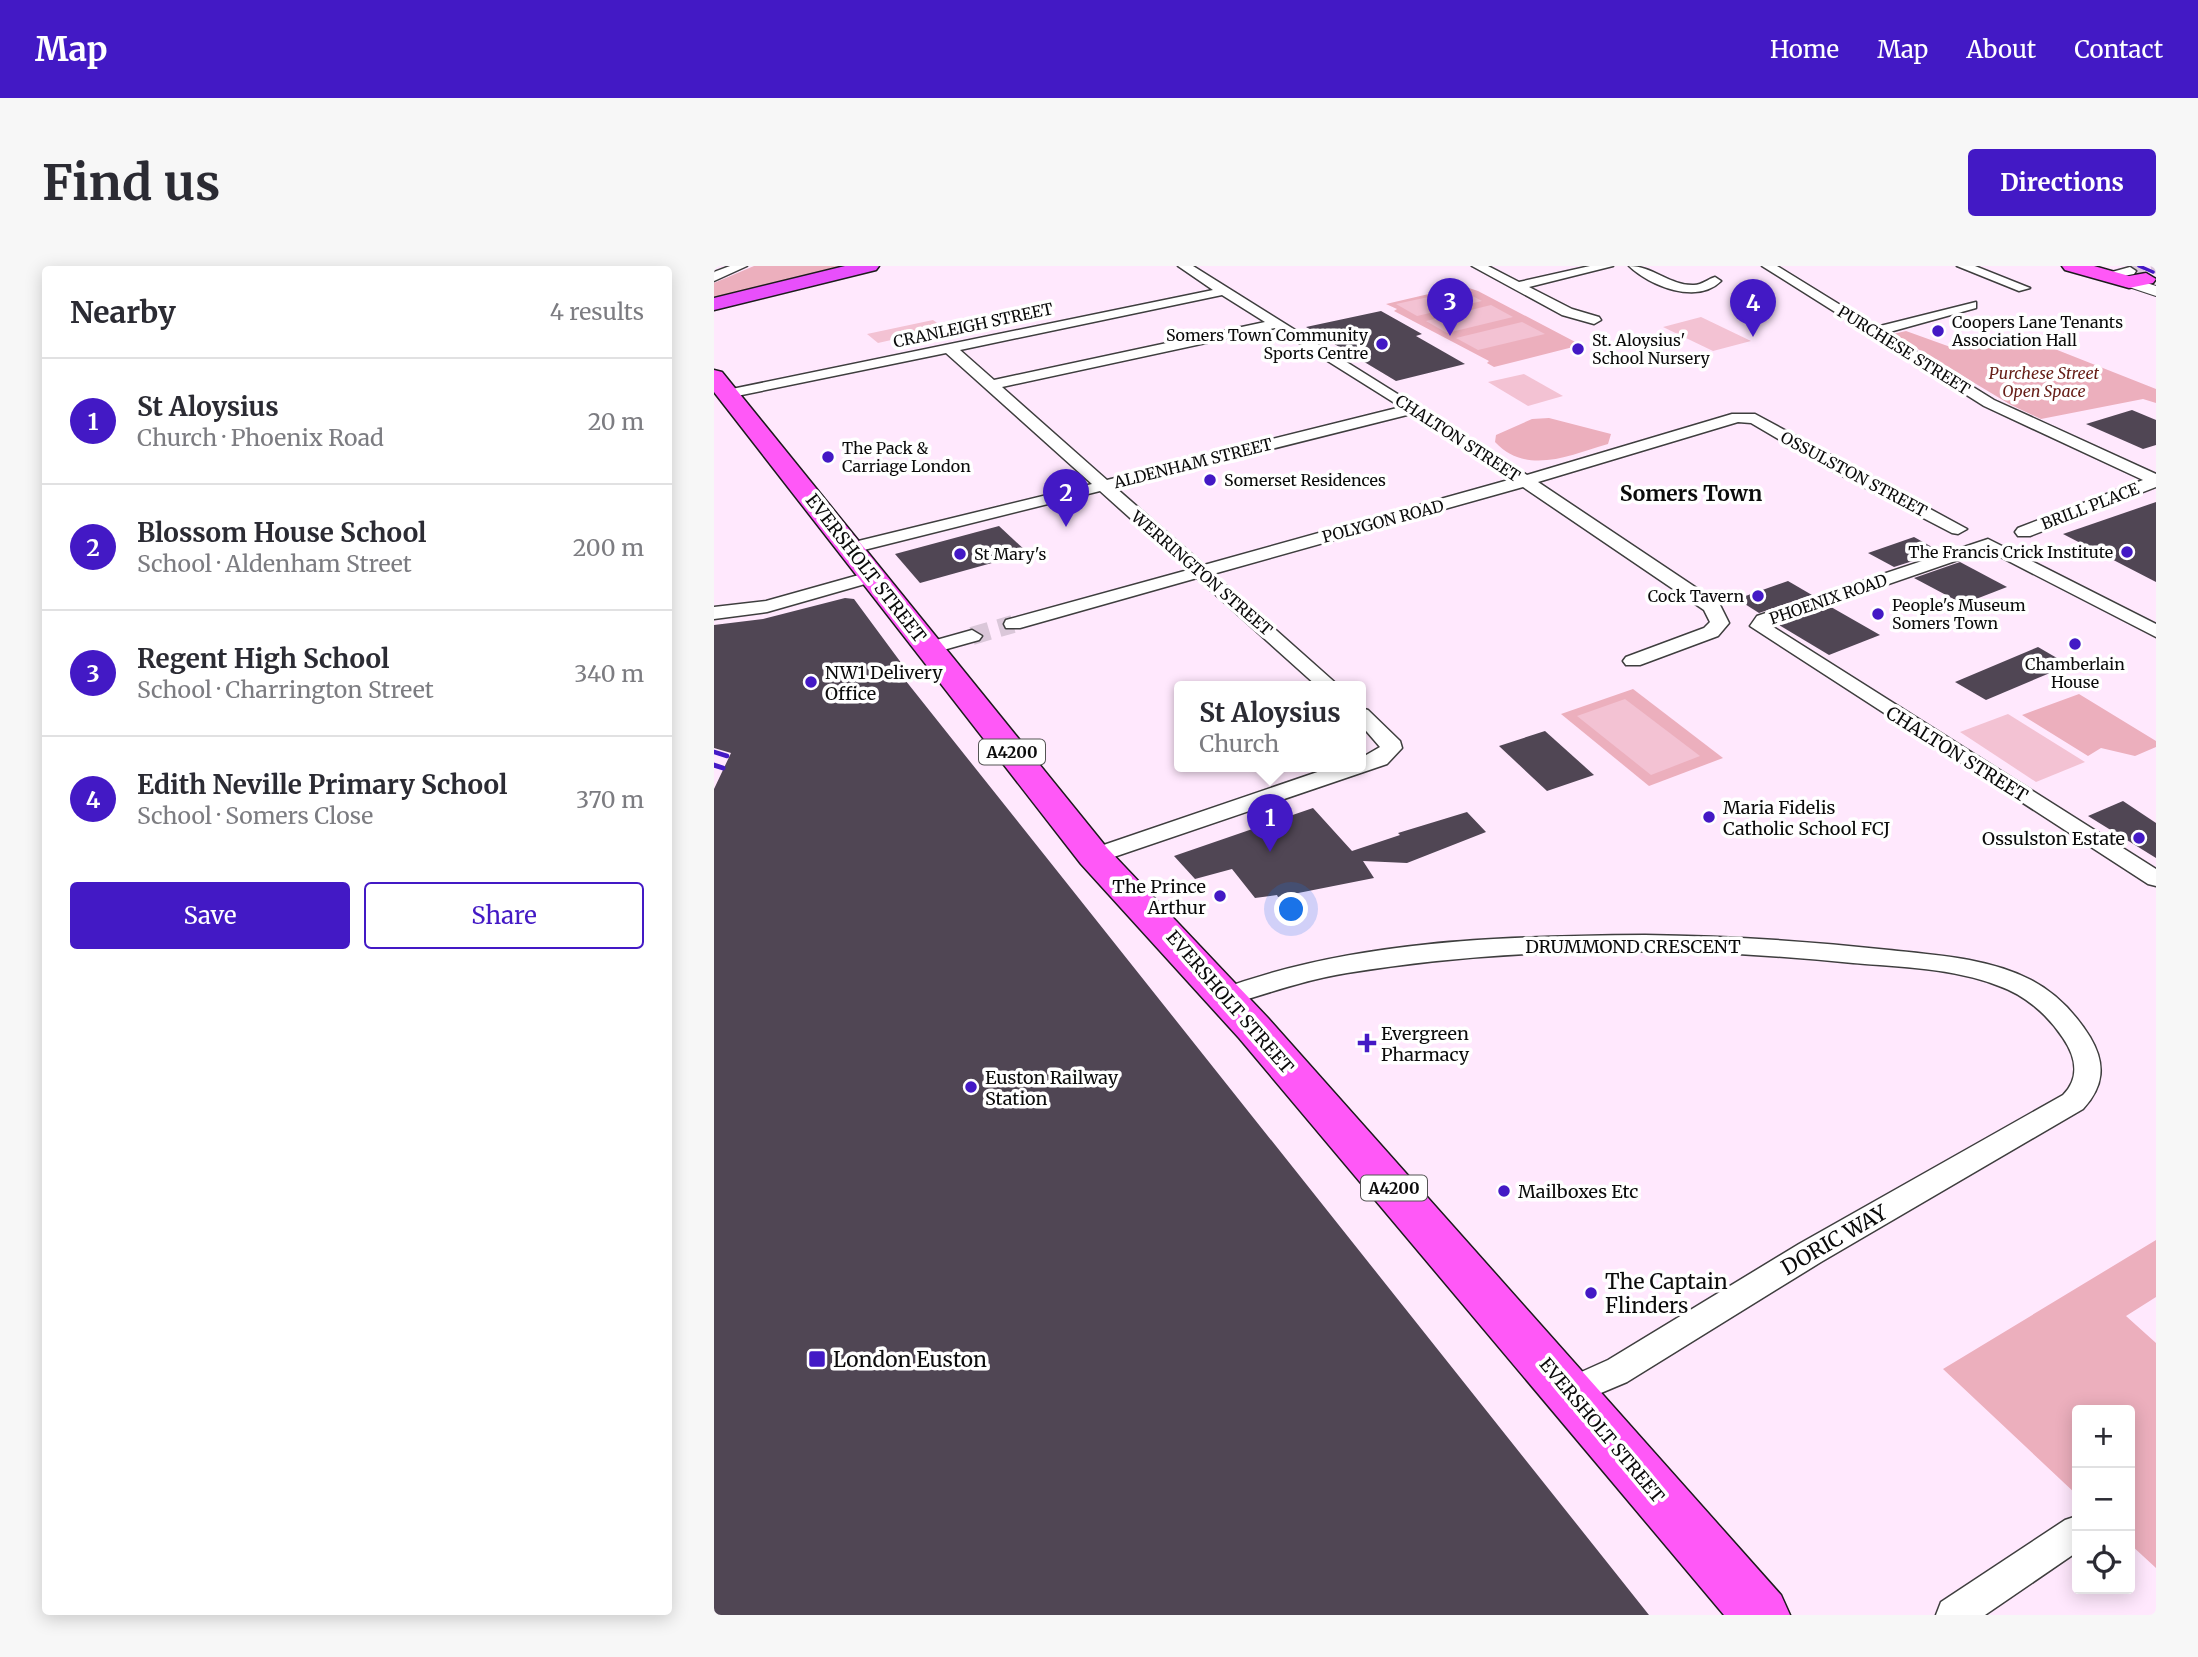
<!DOCTYPE html>
<meta charset="utf-8">
<style>
:root{--surface:#fff;--page:#f7f7f7;--text:#2b2b33;--muted:#7c7c81;--line:#e1e1e2;--accent:#4319c5}
body{margin:0;font-family:Merriweather,serif;background:var(--page);color:var(--text)}
.controls{position:absolute;right:21px;bottom:21px;display:grid;overflow:hidden;border-radius:7px;box-shadow:0 4px 18px #0003}
.controls button{width:63px;height:63px;display:grid;place-items:center;padding:0;border:0;border-bottom:2px solid var(--line);background:var(--surface);color:var(--text);font:35px sans-serif}
.you{position:absolute;left:578px;top:644px;width:24px;height:24px;margin:-18px;border:5px solid #fff;border-radius:50%;background:#1a73e8;box-shadow:0 0 0 10px #1a73e833}
.badge{display:grid;place-items:center;width:46px;height:46px;border-radius:50%;background:var(--accent);color:#fff;font-size:23px;font-weight:700}
.pin{position:absolute;translate:-50% -58px;filter:drop-shadow(0 2px 4px #0008)}
.pin::after{content:'';position:absolute;top:37px;width:24px;height:21px;background:inherit;clip-path:polygon(0 0,100% 0,50% 100%)}
.popup{position:absolute;left:460px;top:415px;width:192px;height:91px;box-sizing:border-box;display:grid;place-content:center;border-radius:7px;background:var(--surface);filter:drop-shadow(0 2px 5px #0005);font-size:23px;white-space:nowrap;color:var(--muted)}
.popup b{font-size:26px;color:var(--text)}
.popup::after{content:'';position:absolute;left:50%;top:100%;margin-left:-14px;border:14px solid transparent;border-top-color:var(--surface)}
.list{margin:0;padding:0;list-style:none}
h2{display:flex;justify-content:space-between;align-items:center;height:91px;margin:0;padding:0 28px;font-size:30px}
h2 small{font-size:23px;font-weight:400;color:var(--muted)}
.list li{display:grid;grid-template-columns:46px 1fr auto;gap:21px;align-items:center;box-sizing:border-box;height:126px;padding:0 28px;border-top:2px solid var(--line)}
.list b{display:block;font-size:26px;white-space:nowrap}
.list p{margin:0;font-size:23px;white-space:nowrap;color:var(--muted)}
.list em{font-size:23px;font-style:normal;color:var(--muted)}
.actions{display:flex;gap:14px;padding:21px 28px}
.actions a{flex:1;padding:16px 0;border:2px solid var(--accent);border-radius:7px;text-align:center;font-size:24px;color:var(--accent)}
.actions .main{background:var(--accent);color:#fff}
.icon{flex:none;width:38px;height:38px;fill:none;stroke:currentColor;stroke-width:2;stroke-linecap:round;stroke-linejoin:round}
.map{position:relative;flex:none;width:1442px;height:1349px;overflow:hidden;border-radius:7px}
header{display:flex;align-items:center;gap:42px;box-sizing:border-box;height:98px;padding:0 35px;background:var(--accent);color:#fff}
header strong{font-size:33px}
nav{display:flex;gap:38px;margin-inline-start:auto;font-size:24px}
.intro{display:flex;align-items:center;justify-content:space-between;box-sizing:border-box;height:168px;padding:0 42px}
h1{margin:0;font-size:49px}
.button{padding:18px 32px;border-radius:7px;background:var(--accent);color:#fff;font-size:24px;font-weight:700}
main{display:flex;gap:42px;padding:0 42px}
aside{flex:1;background:var(--surface);border-radius:7px;box-shadow:0 4px 18px #0003}
.map>svg:first-child{display:block}
.green{fill:#ecafbd}
.pitch{fill:#f3c2d3}
.building{fill:#504654}
.lines{fill:none;stroke-linecap:round;stroke-linejoin:round}
.minor-tunnel-far1{stroke:#dac7d9;stroke-width:14;stroke-dasharray:14 7;stroke-linecap:butt}
.minor-tunnel{stroke:#dac7d9;stroke-width:18;stroke-dasharray:18 10;stroke-linecap:butt}
.minor-casing{stroke:#3e3e3e;stroke-width:3}
.tertiary-casing{stroke:#3e3e3e;stroke-width:2}
.primary-casing{stroke:#1c1c1c;stroke-width:3}
.trunk-casing{stroke:#1c1c1c;stroke-width:3}
.minor{fill:#fff;fill-rule:evenodd}
.tertiary{fill:#fff;fill-rule:evenodd}
.primary{fill:#ff58f7;fill-rule:evenodd}
.trunk{fill:#e84ffb;fill-rule:evenodd}
.rail-far2{stroke:#4319c5;stroke-width:3.5}
.rail-far1{stroke:#4319c5;stroke-width:4.5}
.rail{stroke:#4319c5;stroke-width:5}
.poi-dot{fill:#4319c5;stroke:#fff;stroke-width:2.5}
.labels{text-anchor:middle;dominant-baseline:central;stroke-width:7;stroke-linejoin:round;paint-order:stroke}
.far-poi-label{font-size:16px;fill:#0b0b0b;stroke:#fff;text-anchor:start}
.far-street-label{font-size:16px;fill:#0b0b0b;stroke:#fff}
.far-park-label{font-size:16px;font-style:italic;fill:#661e17;stroke:#fff}
.shield{fill:#fff;stroke:#545454;stroke-width:2}
.shield-label{font-size:16px;font-weight:bold;fill:#0b0b0b}
.street-label{font-size:18px;fill:#0b0b0b;stroke:#fff}
.poi-label{font-size:18px;fill:#0b0b0b;stroke:#fff;text-anchor:start}
.far-district-label{font-size:21px;font-weight:bold;fill:#0b0b0b;stroke:#fff}
.near-street-label{font-size:21px;fill:#0b0b0b;stroke:#fff}
.near-poi-label{font-size:21px;fill:#0b0b0b;stroke:#fff;text-anchor:start}
</style>
<header>
<strong>Map</strong>
<nav><a>Home</a><a>Map</a><a>About</a><a>Contact</a></nav>
</header>
<div class="intro"><h1>Find us</h1><a class="button">Directions</a></div>
<main>
<aside>
<h2>Nearby<small>4 results</small></h2>
<ul class="list">
<li><span class="badge">1</span><div><b>St Aloysius</b><p>Church · Phoenix Road</p></div><em>20 m</em></li>
<li><span class="badge">2</span><div><b>Blossom House School</b><p>School · Aldenham Street</p></div><em>200 m</em></li>
<li><span class="badge">3</span><div><b>Regent High School</b><p>School · Charrington Street</p></div><em>340 m</em></li>
<li><span class="badge">4</span><div><b>Edith Neville Primary School</b><p>School · Somers Close</p></div><em>370 m</em></li>
</ul>
<div class="actions"><a class="main">Save</a><a>Share</a></div>
</aside>
<div class="map">
<svg width="1442" height="1349" viewBox="0 0 1442 1349">
<rect width="100%" height="100%" fill="#ffe8fd"/>
<g class="green">
<polygon points="40,0 140,0 0,31 0,17"/>
<polygon points="749,20 764,25 867,79 780,101 773,97 775,95 680,45 683,43 672,38"/>
<polygon points="1192,65 1242,83 1305,69 1442,123 1442,137 1429,133 1327,153 1297,139 1179,68"/>
<path d="M835,152L897,168L894,178C856,189 813,210 781,176L782,169L818,153Z"/>
<polygon points="919,423 1009,492 935,520 847,448"/>
<polygon points="1365,428 1442,475 1442,481 1421,490 1387,482 1374,490 1308,449"/>
<polygon points="1442,974 1442,1031 1412,1050 1442,1077 1442,1302 1416,1278 1416,1144 1363,1144 1363,1229 1229,1103"/>
</g>
<g class="pitch">
<polygon points="747,24 768,35 703,50 682,38"/>
<polygon points="777,39 799,51 733,67 712,55"/>
<polygon points="987,51 1037,75 999,85 949,61"/>
<polygon points="219,54 230,62 164,77 153,68"/>
<polygon points="808,56 831,68 764,84 742,72"/>
<polygon points="810,108 849,130 814,140 774,116"/>
<polygon points="911,433 986,490 937,509 863,450"/>
<polygon points="1294,448 1371,496 1322,516 1246,466"/>
</g>
<g class="building">
<polygon points="667,45 708,68 702,70 751,98 682,115 592,61"/>
<polygon points="1418,144 1442,154 1442,179 1429,183 1372,158"/>
<polygon points="1442,236 1442,316 1349,268"/>
<polygon points="285,260 314,287 206,317 181,288"/>
<polygon points="1200,271 1227,286 1180,301 1154,287"/>
<polygon points="1246,296 1293,321 1249,338 1200,312"/>
<polygon points="1074,315 1098,329 1045,347 1023,333"/>
<polygon points="131,332 140,333 188,398 180,400 935,1349 0,1349 0,523 17,487 0,482 0,359 49,353"/>
<polygon points="1117,341 1166,369 1115,389 1065,359"/>
<polygon points="1324,381 1355,399 1272,434 1241,416"/>
<polygon points="831,465 880,509 833,525 785,480"/>
<polygon points="1409,535 1442,557 1442,592 1374,550"/>
<polygon points="599,542 638,585 686,569 684,567 753,546 772,566 693,597 649,595 660,612 564,631 563,629 541,632 518,603 481,613 460,590"/>
</g>
<g class="lines">
<polyline class="minor-tunnel-far1" points="1416,5 1442,0"/>
<polyline class="minor-tunnel" points="258,370 299,358"/>
<g class="minor-casing">
<g id="minor">
<polygon points="16,0 33,0 0,15 0,6"/>
<path d="M464,0H479L813,209L1018,148H1041L1253,263L1244,268L1238,267L1117,204L1037,157L1024,156L824,216L1005,337L1015,357L1004,370L926,399H912L909,395L912,391L990,362L996,356L990,344L809,221L499,308L625,420H603L483,312L306,362H292L290,358L292,354L474,304L386,225L138,287L132,286L129,282L132,278L378,218L232,87L13,132L6,128L13,124L499,24ZM508,29L551,56L280,114L246,84ZM561,62L687,141L393,214L288,121ZM697,148L798,213L490,299L402,222Z"/>
<polygon points="758,0 774,0 805,16 876,0 899,0 815,21 858,43 885,51 887,54 880,58 848,49"/>
<path d="M915,0C939,0 956,20 980,19C988,19 994,13 1001,11L1007,15C983,39 936,20 915,0Z"/>
<polygon points="1048,0 1063,0 1162,61 1262,36 1262,42 1172,67 1280,134 1442,208 1442,221 1316,270 1304,270 1301,266 1304,262 1429,214 1270,140"/>
<polygon points="1243,0 1261,0 1316,22 1305,25"/>
<polygon points="1416,1 1422,5 1420,8 1393,13 1387,9"/>
<polygon points="1274,273 1442,358 1442,371 1273,284 1056,359 1442,603 1442,620 1434,618 1036,360 1043,350"/>
<polygon points="159,305 165,306 168,310 165,314 53,346 0,353 0,341 52,335"/>
<polygon points="258,364 268,370 265,374 215,388 205,382 208,378"/>
<polygon points="647,442 654,444 686,475 688,482 673,498 388,595 372,595 368,590 372,585 621,500 647,500 647,492 666,481 647,459"/>
<path d="M931,669C1013,670 1094,675 1175,684C1221,689 1273,692 1315,713C1341,726 1361,747 1376,771C1392,798 1390,820 1369,843L1107,996L913,1116L856,1140L845,1136L840,1126L845,1116L894,1094L1085,978L1349,829C1366,812 1362,791 1349,772C1334,749 1311,729 1285,720C1239,702 1186,701 1139,697C971,680 800,680 633,707C590,714 552,728 511,740L502,737L498,731L502,725C637,674 788,670 931,669Z"/>
<polygon points="1363,1250 1363,1286 1271,1349 1222,1349 1227,1336 1351,1254"/>
</g>
</g>
<g class="tertiary-casing">
<polygon id="tertiary" points="1415,11 1442,20 1442,30 1409,19 1407,16"/>
</g>
<g class="primary-casing">
<g id="primary">
<polygon points="1348,0 1380,0 1415,10 1432,7 1442,13 1439,17 1415,22 1351,4"/>
<polygon points="0,104 8,106 393,582 554,752 1067,1329 1076,1349 1010,1349 525,772 367,598 0,126"/>
</g>
</g>
<g class="trunk-casing">
<polygon id="trunk" points="131,0 165,0 162,4 0,44 0,32"/>
</g>
<use href="#minor" class="minor"/>
<use href="#tertiary" class="tertiary"/>
<use href="#primary" class="primary"/>
<use href="#trunk" class="trunk"/>
<polyline class="rail-far2" points="1425,0 1439,6"/>
<polyline class="rail-far1" points="0,486 13,490"/>
<polyline class="rail" points="0,499 9,502"/>
</g>
<g class="poi-dot">
<circle cx="1224" cy="65" r="7"/>
<circle cx="668" cy="78" r="7"/>
<circle cx="864" cy="83" r="7"/>
<circle cx="114" cy="191" r="7"/>
<circle cx="496" cy="214" r="7"/>
<circle cx="1413" cy="286" r="7"/>
<circle cx="246" cy="288" r="7"/>
<circle cx="1044" cy="330" r="7"/>
<circle cx="1164" cy="348" r="7"/>
<circle cx="1361" cy="378" r="7"/>
<circle cx="97" cy="416" r="7"/>
<circle cx="995" cy="551" r="7"/>
<circle cx="1425" cy="572" r="7"/>
<circle cx="506" cy="630" r="7"/>
<path d="M649.5 766.5h7v7h7v7h-7v7h-7v-7h-7v-7h7z"/>
<circle cx="257" cy="821" r="7"/>
<circle cx="790" cy="925" r="7"/>
<circle cx="877" cy="1027" r="7"/>
<rect x="94" y="1084" width="18" height="18" rx="3.5"/>
</g>
<g class="labels">
<g class="far-poi-label">
<text x="1238" y="56">Coopers Lane Tenants<tspan x="1238" dy="18">Association Hall</tspan></text>
<text x="654" y="69" text-anchor="end">Somers Town Community<tspan x="654" dy="18">Sports Centre</tspan></text>
<text x="878" y="74">St. Aloysius'<tspan x="878" dy="18">School Nursery</tspan></text>
<text x="128" y="182">The Pack &amp;<tspan x="128" dy="18">Carriage London</tspan></text>
<text x="510" y="214">Somerset Residences</text>
<text x="1399" y="286" text-anchor="end">The Francis Crick Institute</text>
<text x="260" y="288">St Mary's</text>
<text x="1030" y="330" text-anchor="end">Cock Tavern</text>
<text x="1178" y="339">People's Museum<tspan x="1178" dy="18">Somers Town</tspan></text>
<text x="1361" y="398" text-anchor="middle">Chamberlain<tspan x="1361" dy="18">House</tspan></text>
</g>
<g class="far-street-label">
<text transform="translate(259 59) rotate(-12)">CRANLEIGH STREET</text>
<text transform="translate(1190 84) rotate(32)">PURCHESE STREET</text>
<text transform="translate(744 172) rotate(33)">CHALTON STREET</text>
<text transform="translate(479 197) rotate(-14)">ALDENHAM STREET</text>
<text transform="translate(1140 208) rotate(28)">OSSULSTON STREET</text>
<text transform="translate(1376 240) rotate(-21)">BRILL PLACE</text>
<text transform="translate(669 255) rotate(-15)">POLYGON ROAD</text>
<text transform="translate(488 307) rotate(41)">WERRINGTON STREET</text>
<text transform="translate(1114 333) rotate(-19)">PHOENIX ROAD</text>
</g>
<g class="far-park-label">
<text x="1330" y="107">Purchese Street<tspan x="1330" dy="18">Open Space</tspan></text>
</g>
<g class="shield">
<rect x="265" y="473.5" width="66" height="25" rx="5"/>
<rect x="647" y="909.5" width="66" height="25" rx="5"/>
</g>
<g class="shield-label">
<text x="298" y="486">A4200</text>
<text x="680" y="922">A4200</text>
</g>
<g class="street-label">
<text transform="translate(152 302) rotate(52)">EVERSHOLT STREET</text>
<text transform="translate(1243 488) rotate(32)">CHALTON STREET</text>
<text x="919" y="680">DRUMMOND CRESCENT</text>
<text transform="translate(516 736) rotate(49)">EVERSHOLT STREET</text>
<text transform="translate(888 1164) rotate(50)">EVERSHOLT STREET</text>
</g>
<g class="poi-label">
<text x="111" y="406">NW1 Delivery<tspan x="111" dy="21">Office</tspan></text>
<text x="1009" y="541">Maria Fidelis<tspan x="1009" dy="21">Catholic School FCJ</tspan></text>
<text x="1411" y="572" text-anchor="end">Ossulston Estate</text>
<text x="492" y="620" text-anchor="end">The Prince<tspan x="492" dy="21">Arthur</tspan></text>
<text x="667" y="767">Evergreen<tspan x="667" dy="21">Pharmacy</tspan></text>
<text x="271" y="811">Euston Railway<tspan x="271" dy="21">Station</tspan></text>
<text x="804" y="925">Mailboxes Etc</text>
</g>
<g class="far-district-label">
<text x="977" y="227">Somers Town</text>
</g>
<g class="near-street-label">
<text transform="translate(1120 974) rotate(-30)">DORIC WAY</text>
</g>
<g class="near-poi-label">
<text x="891" y="1015">The Captain<tspan x="891" dy="24">Flinders</tspan></text>
<text x="119" y="1093">London Euston</text>
</g>
</g>
</svg>
<div class="controls">
<button>+</button>
<button>−</button>
<button><svg class="icon" aria-label="locate" viewBox="0 0 24 24"><circle cx="12" cy="12" r="6"/><path d="M12 2v4M12 18v4M2 12h4M18 12h4"/></svg></button>
</div>
<div class="you"></div>
<div class="pin badge" style="left:556px;top:586px">1</div>
<div class="popup"><b>St Aloysius</b>Church</div>
<div class="pin badge" style="left:352px;top:261px">2</div>
<div class="pin badge" style="left:736px;top:70px">3</div>
<div class="pin badge" style="left:1039px;top:71px">4</div>
</div>
</main>
